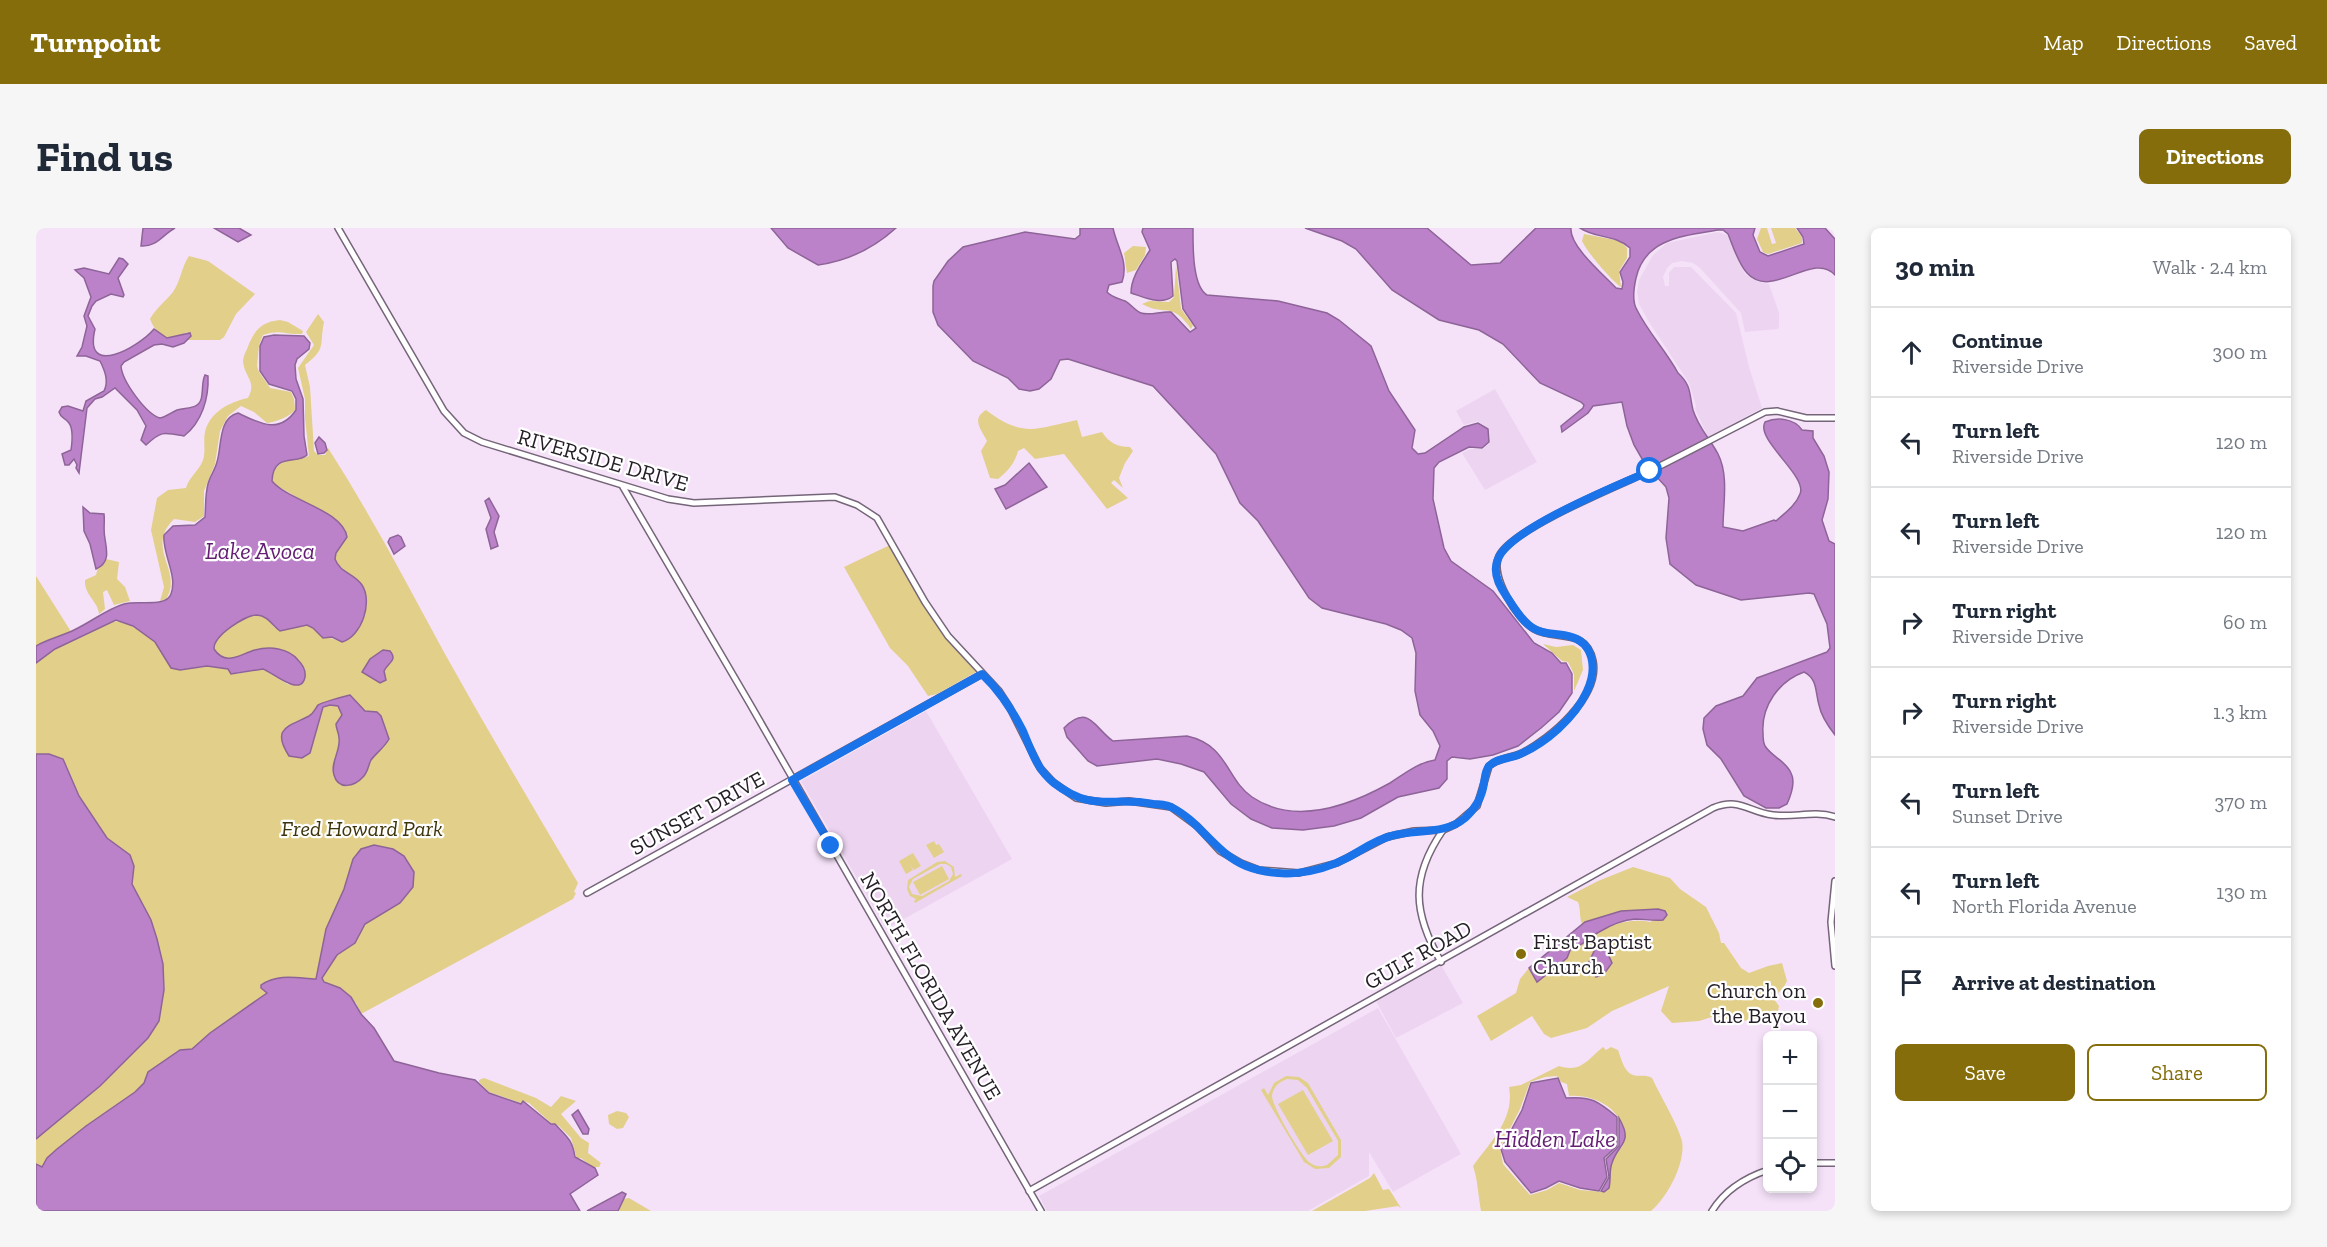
<!DOCTYPE html>
<meta charset="utf-8">
<style>
:root{--surface:#fff;--page:#f6f6f7;--text:#1f2937;--muted:#747a83;--line:#e0e1e3;--accent:#846d0a}
body{margin:0;font-family:"Zilla Slab",serif;background:var(--page);color:var(--text)}
.controls{position:absolute;right:18px;bottom:18px;display:grid;overflow:hidden;border-radius:9px;box-shadow:0 3px 9px #0003}
.controls button{width:54px;height:54px;display:grid;place-items:center;padding:0;border:0;border-bottom:2px solid var(--line);background:var(--surface);color:var(--text);font:30px sans-serif}
.stop{position:absolute;width:18px;height:18px;margin:-14px;border:4px solid #1a73e8;border-radius:50%;background:#fff}
.stop.end{background:#1a73e8;border-color:#fff;box-shadow:0 2px 6px #0008}
.list{margin:0;padding:0;list-style:none}
h2{display:flex;justify-content:space-between;align-items:center;height:78px;margin:0;padding:0 24px;font-size:26px}
h2 small{font-size:20px;font-weight:400;color:var(--muted)}
.list li{display:grid;grid-template-columns:39px 1fr auto;gap:18px;align-items:center;box-sizing:border-box;height:90px;padding:0 24px;border-top:2px solid var(--line)}
.list b{display:block;font-size:22px;white-space:nowrap}
.list p{margin:0;font-size:20px;white-space:nowrap;color:var(--muted)}
.list em{font-size:20px;font-style:normal;color:var(--muted)}
.actions{display:flex;gap:12px;padding:18px 24px}
.actions a{flex:1;padding:14px 0;border:2px solid var(--accent);border-radius:9px;text-align:center;font-size:21px;color:var(--accent)}
.actions .main{background:var(--accent);color:#fff}
.icon{flex:none;width:33px;height:33px;fill:none;stroke:currentColor;stroke-width:2;stroke-linecap:round;stroke-linejoin:round}
.map{position:relative;flex:none;width:1799px;height:983px;overflow:hidden;border-radius:9px}
header{display:flex;align-items:center;gap:36px;box-sizing:border-box;height:84px;padding:0 30px;background:var(--accent);color:#fff}
header strong{font-size:28px}
nav{display:flex;gap:33px;margin-inline-start:auto;font-size:21px}
.intro{display:flex;align-items:center;justify-content:space-between;box-sizing:border-box;height:144px;padding:0 36px}
h1{margin:0;font-size:42px}
.button{padding:15px 27px;border-radius:9px;background:var(--accent);color:#fff;font-size:21px;font-weight:700}
main{display:flex;gap:36px;padding:0 36px}
aside{flex:1;background:var(--surface);border-radius:9px;box-shadow:0 3px 9px #0003}
.map>svg:first-child{display:block}
.built{fill:#edd5f2}
.green{fill:#e2cf8a;fill-rule:evenodd}
.water{fill:#bb82c9;stroke:#8e6498;stroke-width:1.5}
.lines{fill:none;stroke-linecap:round;stroke-linejoin:round}
.minor-casing{stroke:#756579;stroke-width:8}
.minor{stroke:#fff;stroke-width:5}
.route{stroke:#1a73e8;stroke-width:8}
.poi-dot{fill:#846d0a;stroke:#fff;stroke-width:2}
.labels{text-anchor:middle;dominant-baseline:central;stroke-width:4.5;stroke-linejoin:round;paint-order:stroke}
.street-label{font-size:22px;fill:#251e27;stroke:#fff}
.park-label{font-size:22px;font-style:italic;fill:#3e3409;stroke:#fff}
.poi-label{font-size:22px;fill:#251e27;stroke:#fff;text-anchor:start}
.water-label{font-size:24px;font-style:italic;fill:#631d72;stroke:#fff}
</style>
<header>
<strong>Turnpoint</strong>
<nav><a>Map</a><a>Directions</a><a>Saved</a></nav>
</header>
<div class="intro"><h1>Find us</h1><a class="button">Directions</a></div>
<main>
<div class="map">
<svg width="1799" height="983" viewBox="0 0 1799 983">
<rect width="100%" height="100%" fill="#f5e2f9"/>
<g class="built">
<polygon points="1682,4 1691,7 1709,46 1720,53 1733,56 1743,85 1743,98 1742,101 1709,104 1705,85 1664,40 1657,35 1646,33 1636,35 1631,40 1627,49 1629,58 1633,58 1633,45 1638,39 1655,39 1700,85 1713,139 1726,180 1672,209 1659,181 1660,178 1653,155 1613,94 1603,76 1601,64 1603,52 1617,27 1631,15"/>
<polygon points="1459,161 1501,234 1449,262 1426,225 1434,221 1447,221 1454,215 1453,201 1442,193 1428,197 1420,183"/>
<polygon points="890,483 976,631 850,701 765,553"/>
<polygon points="1405,737 1427,775 1360,810 1340,773"/>
<polygon points="1342,780 1425,926 1357,964 1333,924 1333,948 1272,983 1011,983 1003,968"/>
</g>
<g class="green">
<polygon points="1725,0 1731,0 1736,16 1740,15 1735,0 1759,0 1766,9 1766,15 1732,26 1727,24 1721,11"/>
<path d="M1548,6L1584,13L1591,20V30L1583,43L1585,59C1575,52 1551,24 1546,13Z"/>
<polygon points="1097,18 1110,19 1109,27 1100,42 1091,45 1088,25"/>
<path d="M153,28L172,33L219,66L200,86L188,109L184,112H151L155,108L151,104C133,115 121,109 114,91C120,80 130,73 137,64C145,52 145,40 153,28Z"/>
<path d="M1140,37L1145,81L1157,97L1155,101C1135,72 1129,89 1106,76L1113,73L1133,74L1138,69Z"/>
<path d="M282,86L288,94C283,118 291,120 269,137L274,159L278,223L282,227H289L292,220C335,287 371,356 409,426C452,503 497,579 542,655L538,664L540,665L537,671L325,786L320,775L288,754L230,763L231,765L174,805L156,821L143,822L112,844L108,855L99,864L50,898L21,921L11,930L6,939L0,936V911L64,858L112,810L123,793L128,762L127,736L121,711L115,692L96,656L98,638L94,627L71,610L43,568L31,538L13,526H0V348L34,402L42,411L75,394L87,393L106,404L119,414L135,439C157,445 179,431 200,446L227,441L253,457L239,421L218,422L206,429L192,431L182,427L178,421V416L184,406L209,389L221,387L231,390L239,400L271,397L291,409L306,414L329,387V363L301,335L299,331L302,293L238,256C235,250 235,248 239,242C248,228 261,233 273,228L269,190V171L262,140L278,117L270,104Z"/>
<path d="M244,92L252,94L267,103L266,106C248,107 245,101 227,107L223,117L221,138L223,144L234,160L255,164L258,171L259,182C253,189 240,194 231,195L218,184L205,178L192,188L184,203L179,236L168,263V288L159,294L138,291C108,321 148,343 130,371L124,373L128,359L115,302L121,270L132,262L150,260C153,249 163,243 167,232C170,223 167,213 169,204C174,184 193,174 212,170C221,153 209,150 207,134C207,129 209,125 211,121C218,103 224,94 244,92Z"/>
<path d="M950,182C987,210 999,201 1041,192L1046,209L1066,204C1073,215 1082,219 1094,219L1097,223L1089,235L1083,250L1087,260L1078,252L1075,255L1092,270L1071,281L1028,226L999,231L988,220L982,223C979,235 972,243 962,251L954,250L945,223L951,213C945,201 935,191 950,182Z"/>
<polygon points="854,317 908,408 940,444 901,466 892,468 872,438 854,420 808,339"/>
<path d="M70,331L83,334L81,351L89,359L94,373L78,377L71,362L67,364L69,381L63,386C62,373 48,367 49,352L60,347L62,340L67,337Z"/>
<polygon points="1507,416 1520,419 1537,417 1545,422 1547,442 1538,463 1538,446 1532,434 1526,433"/>
<polygon points="898,613 900,617 903,616 908,624 898,630 890,617"/>
<polygon points="877,625 885,638 878,642 874,637 877,642 870,646 863,633"/>
<path d="M909,633L918,639L919,649L925,646L926,648L879,675L878,673L880,671L874,668L871,661L872,652L901,634ZM904,636H910L915,639L917,646L913,653L886,668L876,666L873,659L877,651Z"/>
<polygon points="906,638 913,651 884,667 877,654"/>
<path d="M1597,639L1634,650L1644,661L1670,679L1683,705L1685,715H1688L1705,740L1713,745L1732,738L1746,735L1751,753L1747,760L1737,770L1743,778L1742,783L1724,790L1707,793H1696L1679,788L1663,793L1636,795L1625,783L1633,758L1576,783L1551,800L1515,810L1508,806L1496,788L1455,813L1441,788L1480,765L1484,751L1493,740L1501,754L1531,730L1535,720C1545,720 1551,711 1559,706C1577,695 1595,690 1615,694L1622,681L1585,683L1546,696C1543,688 1545,682 1542,674L1531,669L1562,653ZM1561,717L1576,735L1568,746L1559,744L1552,736Z"/>
<path d="M1567,819L1570,822L1575,819L1582,822C1585,830 1588,844 1597,847C1605,849 1609,846 1616,850C1624,867 1642,897 1646,913C1650,935 1631,970 1615,983H1445C1442,967 1442,953 1437,938C1454,914 1479,891 1473,859L1485,857L1523,838C1545,845 1551,832 1567,819ZM1521,848L1525,854L1531,856L1533,868C1561,866 1593,884 1587,916C1586,921 1582,923 1579,927C1573,936 1574,949 1573,959L1568,964L1544,962L1523,955L1511,962L1494,967L1467,936L1464,920L1484,881L1494,854L1509,849Z"/>
<path d="M1250,848L1263,849L1272,855L1305,912V929L1293,940L1279,941L1268,934L1225,862L1228,860L1232,867L1238,855ZM1251,851L1262,852L1271,860L1302,913V927L1291,937C1285,939 1279,939 1273,934C1265,928 1236,878 1236,868C1237,859 1243,854 1251,851Z"/>
<polygon points="448,850 500,870 515,879 525,868 540,873 525,886 545,910 553,915 552,925 565,935 563,939 556,939 545,930 541,931 535,910 523,898 515,895 493,875 487,873 485,875 453,864 443,854 443,852"/>
<polygon points="1267,862 1297,913 1272,927 1242,876"/>
<polygon points="581,883 590,885 593,889 587,900 581,901 573,896 572,887"/>
<polygon points="1338,945 1347,962 1353,961 1365,980 1362,978 1329,983 1276,983 1334,950"/>
<polygon points="593,970 615,983 583,983 587,971"/>
</g>
<g class="water">
<path d="M107,0H139C126,7 121,19 105,18Z"/>
<polygon points="178,0 203,0 215,7 202,14"/>
<path d="M735,0H860C838,20 811,33 782,37L752,20Z"/>
<path d="M1044,0H1077C1081,19 1093,34 1086,54L1073,57L1071,64C1077,70 1082,70 1089,73C1095,76 1099,83 1105,85C1114,88 1125,83 1135,84L1154,104L1160,100L1147,81L1141,33L1139,31L1135,34L1137,68C1125,78 1108,69 1095,65C1095,49 1106,35 1114,22L1106,4L1107,0H1157C1157,17 1156,58 1171,67L1242,73L1291,85L1303,92L1335,118L1353,163L1379,202L1376,220L1382,226L1389,225L1428,199L1442,195L1452,201L1453,214L1446,220L1433,219L1403,234L1398,240L1397,271L1408,320L1415,333L1457,363L1498,415L1516,425L1525,435H1530L1536,446V465L1523,484L1505,500L1482,518L1457,527L1434,531L1416,529L1411,533V551L1403,560L1362,569L1325,590L1298,598L1267,602L1236,600L1215,591L1195,576L1168,544L1145,536L1121,531L1061,538L1052,533L1031,509L1028,500C1053,475 1058,500 1077,513L1151,508C1192,517 1190,551 1216,569C1259,598 1313,578 1354,555C1368,546 1383,534 1399,532L1404,518L1397,503L1384,487L1379,463L1380,425L1376,410L1365,402L1350,396L1286,380L1273,370L1222,293L1204,275L1180,226L1117,158L1032,131L1024,132L1015,151L1003,161L994,163L983,161L972,150L937,133L902,97L897,84V58L898,53L912,33L927,19L989,4L1039,11L1044,7Z"/>
<path d="M1269,0H1391L1435,37L1464,35L1500,0H1535C1533,18 1568,47 1580,60L1586,61L1587,54L1584,44L1594,29V20C1578,6 1561,11 1544,0H1719L1717,7L1724,24L1732,28L1768,16L1767,9L1761,0H1789L1799,11V47C1777,22 1736,73 1711,45C1702,35 1697,18 1692,6L1687,2H1682C1648,8 1609,10 1600,50C1598,59 1596,74 1601,82C1612,104 1630,123 1642,145C1656,158 1653,166 1657,182C1662,199 1674,211 1682,226C1693,247 1687,277 1687,299L1707,303L1738,292L1740,293C1749,285 1760,277 1764,266C1772,248 1719,212 1729,194C1741,189 1758,190 1766,202L1777,203V210L1788,228L1793,244L1792,271L1786,292L1793,313L1799,316V507C1792,498 1785,488 1783,477C1779,464 1782,451 1768,444C1743,453 1725,478 1727,505C1727,510 1727,514 1729,518C1736,529 1750,533 1755,545C1760,554 1755,567 1751,576L1743,580H1730L1708,568L1685,531L1671,517L1667,501L1668,490L1680,478L1707,468L1721,450L1791,424L1794,420L1791,396L1778,366L1773,365L1705,372L1660,357L1634,336L1630,310L1633,270L1630,259L1609,236L1598,217L1591,198L1586,174L1557,178L1552,185L1526,204L1525,198L1547,180L1548,177L1545,174L1504,155L1467,116L1443,102L1403,92L1356,62L1320,21L1306,13Z"/>
<path d="M83,30L87,31L92,36L82,50L88,67L87,69L75,66L60,73L56,78L52,88L59,101C47,151 103,119 118,101L131,110L154,105L155,108L148,115L137,119L126,116L118,117L88,134L85,138C86,153 110,186 124,190C130,189 136,184 141,182C153,179 165,182 166,166C167,159 166,153 169,147L172,148C173,170 166,194 148,208C127,204 125,203 110,217L105,212L110,198L101,182L79,160L66,169L59,171L51,180L43,245L40,240L41,237L38,231L33,237H29L26,226L35,222C36,215 38,202 33,195C29,189 25,191 23,184L26,179L32,178L47,183L50,173L68,163C73,153 69,143 64,133L50,128H41L46,119L51,98L48,88L55,69L48,50L39,42L48,40L73,46Z"/>
<path d="M238,107L268,108L274,115L273,121L261,131L259,137L260,151L267,171L268,208L271,227C261,237 237,224 236,253C252,273 307,282 311,309L300,325L299,331C304,345 318,345 326,357C337,374 326,408 306,414L296,409L287,410L277,400L271,397L244,403C236,397 232,388 221,387C209,387 177,408 178,421C190,439 204,426 219,422C234,418 252,420 262,432C266,436 270,442 269,449C265,470 236,444 227,441L195,446L192,441L171,438L144,442L135,440L119,414L97,398L80,392L19,421L0,435V418C12,411 26,408 38,402C55,394 71,381 88,376C102,372 130,380 135,366C142,347 126,326 128,307L137,298L159,297L169,289C170,277 169,267 172,256C174,248 179,242 181,234C186,218 182,190 202,185C223,195 243,207 260,182V171L256,163L233,156L224,143V118L228,109Z"/>
<polygon points="283,209 289,215 291,222 288,225 282,226 279,215"/>
<polygon points="993,235 1011,259 970,281 959,261 969,257"/>
<polygon points="453,270 463,288 458,304 462,318 455,321 450,301 455,290 449,273"/>
<path d="M47,279L54,285L68,286C69,294 67,302 69,311C71,323 74,335 60,341L54,316L48,303Z"/>
<polygon points="362,307 365,309 369,318 358,326 352,314 354,310"/>
<path d="M347,422L354,423C362,433 352,434 348,443L350,452L344,455L326,444L334,431Z"/>
<path d="M314,467L329,483L341,484L345,488L353,511C348,520 340,525 335,532C332,538 332,544 327,549C318,559 302,562 298,547C294,535 305,522 303,510C303,505 300,501 300,496L306,487L302,478L294,477L287,479L274,525L266,530L253,528C235,500 252,499 273,488C278,485 279,481 282,477C284,475 309,468 314,467Z"/>
<polygon points="0,526 13,526 27,531 43,568 71,610 94,627 98,638 96,656 115,692 121,711 127,736 128,762 123,793 112,810 64,858 0,911"/>
<path d="M338,617L357,621L368,628L378,644L377,659L364,675L329,696L319,715L301,727L286,750L288,754L304,760L315,769L325,786L338,800L358,833L403,845L439,852L453,865L485,876L487,873L515,896H519C531,909 536,911 539,929L559,940L562,947L534,966L544,983H0V936L6,939L11,930L21,921L50,898L99,864L108,855L112,844L144,822L156,821L174,805L231,765L225,760V757C242,745 261,750 280,751L290,701L308,661L317,631L325,621Z"/>
<path d="M1622,681L1629,683L1631,687L1627,692C1617,693 1608,691 1599,691C1586,692 1573,698 1563,704C1553,709 1545,720 1535,720L1531,730L1501,754L1493,740L1549,694L1585,683Z"/>
<polygon points="1567,715 1576,735 1568,746 1560,749 1552,736 1561,717"/>
<path d="M1522,850L1530,870C1555,868 1562,873 1581,889V918L1568,930L1571,949L1563,963L1544,960L1523,953L1510,960L1495,965L1469,934L1465,921L1486,882L1495,855Z"/>
<polygon points="542,882 553,901 552,906 547,906 536,887"/>
<path d="M1583,890C1598,916 1582,915 1576,935C1573,942 1575,951 1573,960L1568,964L1565,963L1573,949L1570,931L1583,918Z"/>
<polygon points="586,964 590,966 582,983 551,983"/>
</g>
<g class="lines">
<g class="minor-casing">
<g id="minor">
<path d="M302,0L408,183L428,205L446,214L632,271L658,275L799,269L821,277L841,290L889,374L912,408L963,463L974,480L1004,540L1017,554L1040,570L1070,575L1093,573L1135,579L1161,598L1184,623L1205,635L1223,642L1263,645L1301,635L1351,609L1378,603L1407,602L1420,596L1441,578L1453,538C1462,530 1475,530 1486,525C1514,511 1564,469 1557,433C1550,399 1519,413 1498,401C1481,391 1453,347 1463,328C1477,300 1584,257 1616,242C1654,223 1692,203 1729,184L1741,183L1770,190H1799"/>
<polyline points="587,259 714,476 1005,983"/>
<polyline points="1799,653 1795,694 1799,738"/>
<polyline points="551,665 946,446"/>
<path d="M1405,734C1377,685 1374,650 1407,602"/>
<polyline points="1776,935 1799,935"/>
<path d="M993,963L1677,580C1704,569 1712,584 1737,587C1758,590 1778,582 1799,589"/>
<path d="M1676,983C1689,962 1708,950 1732,942"/>
</g>
</g>
<use href="#minor" class="minor"/>
</g>
<g class="lines">
<path class="route" d="M795,618L756,552L946,446C963,462 975,480 986,501C995,521 1000,541 1018,555C1057,585 1075,568 1117,576C1123,576 1130,577 1135,579C1164,593 1179,625 1210,638C1243,651 1280,646 1311,630C1326,622 1339,612 1355,608C1380,601 1409,607 1429,590C1440,580 1446,570 1448,555C1449,549 1449,543 1453,538C1461,530 1472,531 1482,527C1509,516 1539,490 1551,463C1561,442 1559,414 1532,408C1521,405 1507,407 1497,400C1486,394 1478,379 1471,369C1463,358 1456,344 1462,331C1473,301 1582,257 1614,243"/>
</g>
<g class="poi-dot">
<circle cx="1485" cy="726" r="6"/>
<circle cx="1782" cy="775" r="6"/>
</g>
<g class="labels">
<g class="street-label">
<text transform="translate(567 232) rotate(16)">RIVERSIDE DRIVE</text>
<text transform="translate(661 585) rotate(-29)">SUNSET DRIVE</text>
<text transform="translate(1382 727) rotate(-29)">GULF ROAD</text>
<text transform="translate(895 758) rotate(60)">NORTH FLORIDA AVENUE</text>
</g>
<g class="park-label">
<text x="326" y="600">Fred Howard Park</text>
</g>
<g class="poi-label">
<text x="1497" y="713">First Baptist<tspan x="1497" dy="25">Church</tspan></text>
<text x="1770" y="762" text-anchor="end">Church on<tspan x="1770" dy="25">the Bayou</tspan></text>
</g>
<g class="water-label">
<text x="224" y="322">Lake Avoca</text>
<text x="1519" y="910">Hidden Lake</text>
</g>
</g>
</svg>
<div class="controls">
<button>+</button>
<button>−</button>
<button><svg class="icon" aria-label="locate" viewBox="0 0 24 24"><circle cx="12" cy="12" r="6"/><path d="M12 2v4M12 18v4M2 12h4M18 12h4"/></svg></button>
</div>
<div class="stop" style="left:1614px;top:243px"></div>
<div class="stop end" style="left:795px;top:618px"></div>
</div>
<aside>
<h2>30 min<small>Walk · 2.4 km</small></h2>
<ul class="list">
<li><svg class="icon" aria-label="ahead" viewBox="0 0 24 24"><path d="M12 20V5M6 11l6-6 6 6"/></svg><div><b>Continue</b><p>Riverside Drive</p></div><em>300 m</em></li>
<li><svg class="icon" aria-label="left" viewBox="0 0 24 24"><path d="M17 20v-9H6M10 6l-5 5 5 5"/></svg><div><b>Turn left</b><p>Riverside Drive</p></div><em>120 m</em></li>
<li><svg class="icon" aria-label="left" viewBox="0 0 24 24"><path d="M17 20v-9H6M10 6l-5 5 5 5"/></svg><div><b>Turn left</b><p>Riverside Drive</p></div><em>120 m</em></li>
<li><svg class="icon" aria-label="right" viewBox="0 0 24 24"><path d="M7 20v-9h11M14 6l5 5-5 5"/></svg><div><b>Turn right</b><p>Riverside Drive</p></div><em>60 m</em></li>
<li><svg class="icon" aria-label="right" viewBox="0 0 24 24"><path d="M7 20v-9h11M14 6l5 5-5 5"/></svg><div><b>Turn right</b><p>Riverside Drive</p></div><em>1.3 km</em></li>
<li><svg class="icon" aria-label="left" viewBox="0 0 24 24"><path d="M17 20v-9H6M10 6l-5 5 5 5"/></svg><div><b>Turn left</b><p>Sunset Drive</p></div><em>370 m</em></li>
<li><svg class="icon" aria-label="left" viewBox="0 0 24 24"><path d="M17 20v-9H6M10 6l-5 5 5 5"/></svg><div><b>Turn left</b><p>North Florida Avenue</p></div><em>130 m</em></li>
<li><svg class="icon" aria-label="arrive" viewBox="0 0 24 24"><path d="M6 21V4h12l-3 4 3 4H6"/></svg><div><b>Arrive at destination</b></div></li>
</ul>
<div class="actions"><a class="main">Save</a><a>Share</a></div>
</aside>
</main>
